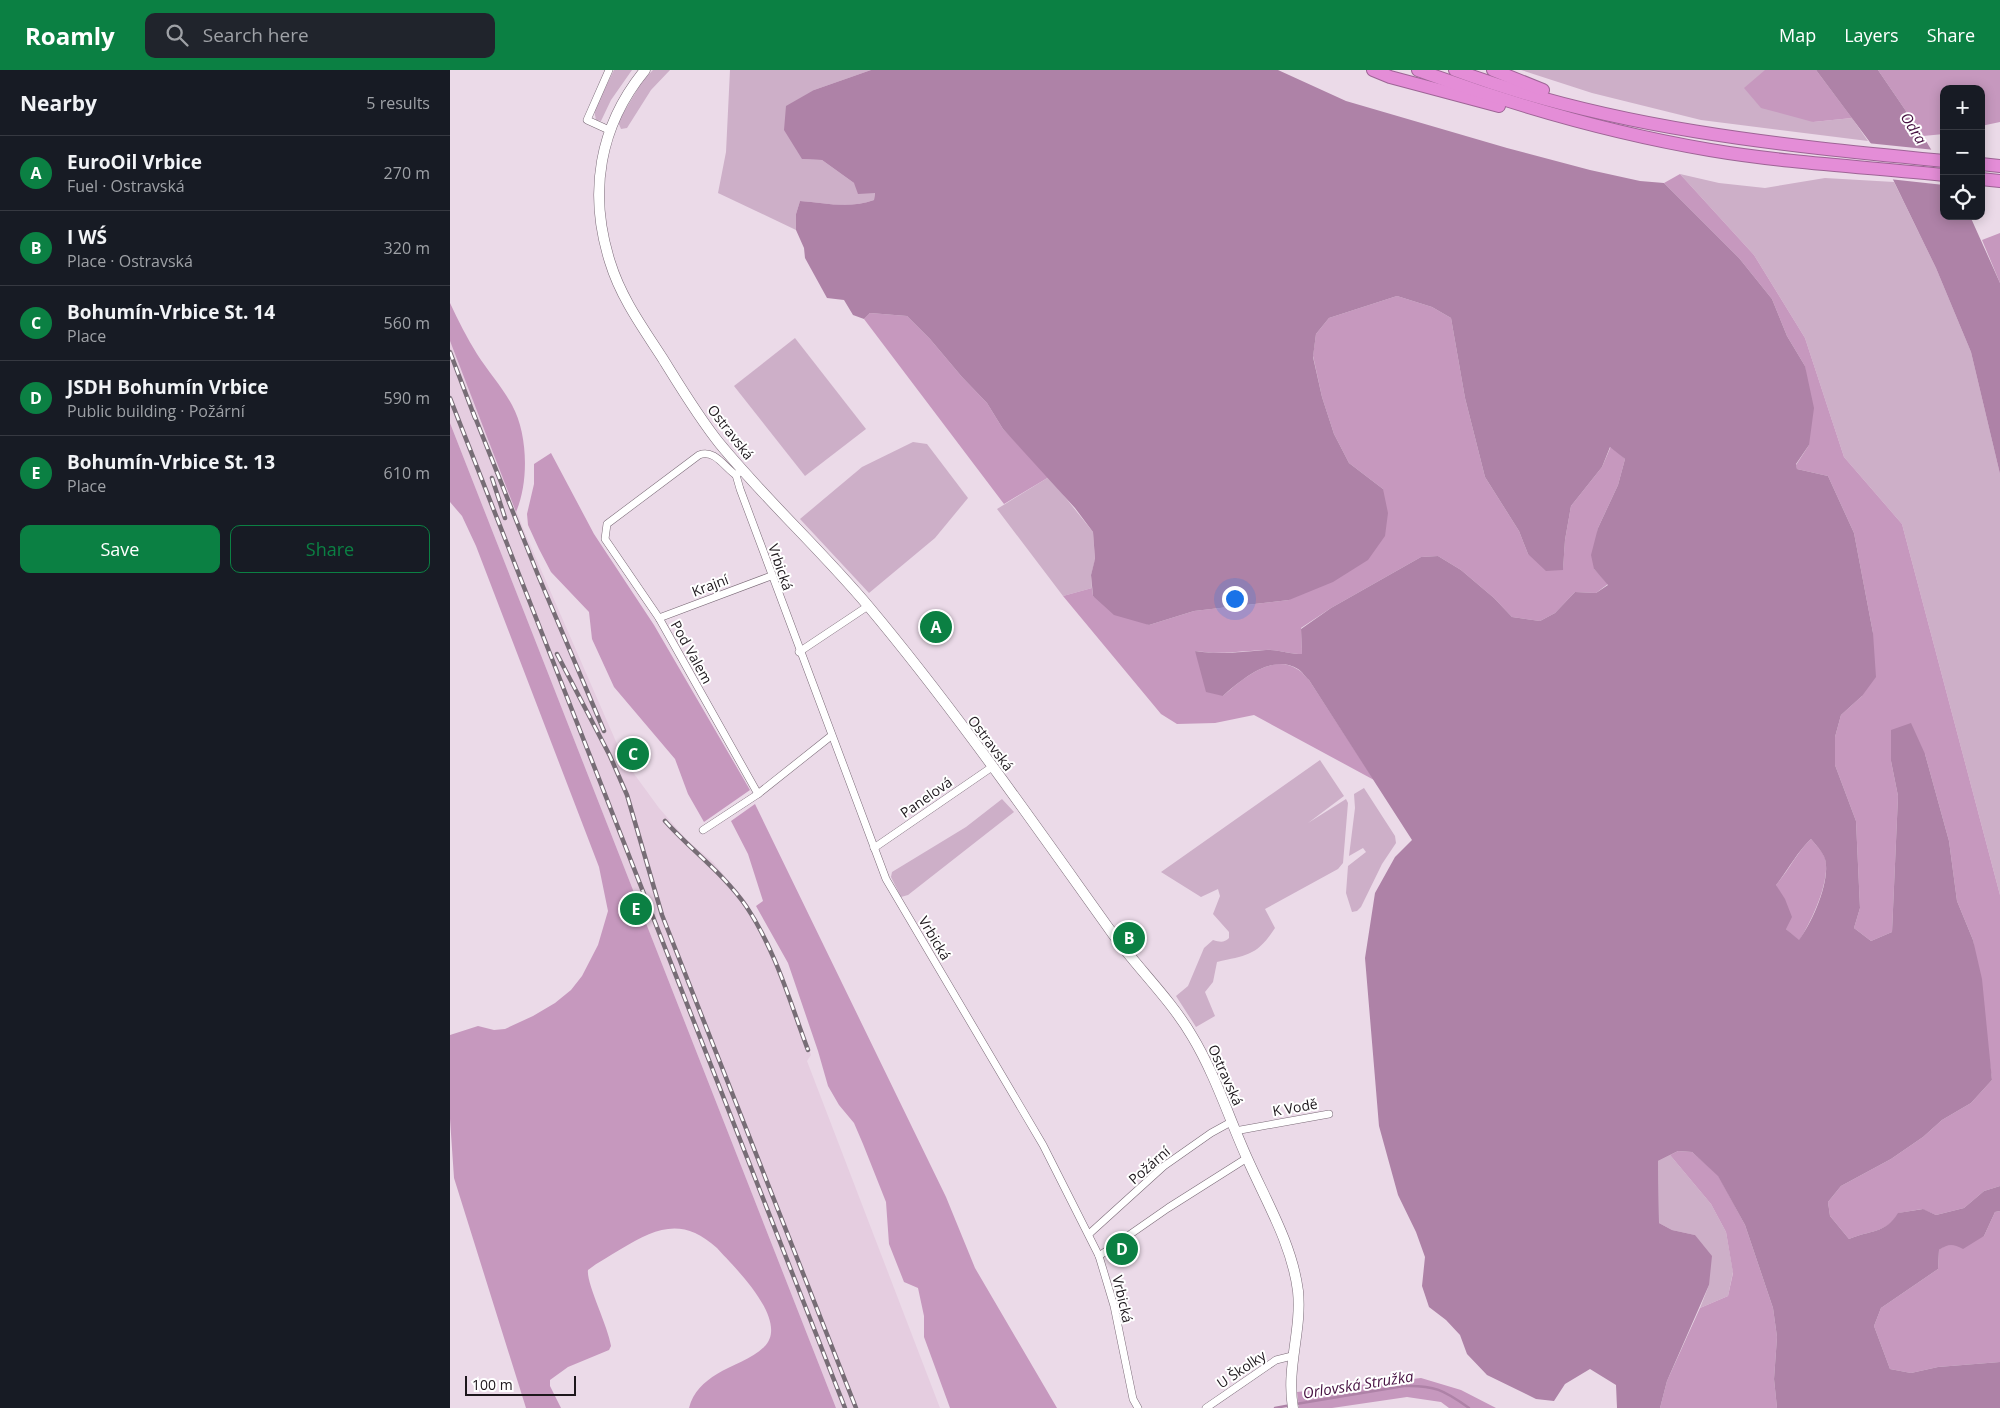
<!DOCTYPE html>
<meta charset="utf-8">
<style>
:root{--surface:#171b24;--page:#20242c;--text:#f1f3f6;--muted:#9ea1a6;--line:#363941;--accent:#0b8043}
body{margin:0;font-family:"Open Sans",sans-serif;background:var(--page);color:var(--text)}
.controls{position:absolute;right:15px;top:15px;display:grid;overflow:hidden;border-radius:10px;box-shadow:0 2px 12px #0003}
.controls button{width:45px;height:45px;display:grid;place-items:center;padding:0;border:0;border-bottom:1px solid var(--line);background:var(--surface);color:var(--text);font:25px sans-serif}
.scale{position:absolute;left:15px;bottom:12px;width:111px;box-sizing:border-box;padding-left:5px;border:2px solid #1d171c;border-top:0;font-size:14px;line-height:18px;white-space:nowrap;color:#1d171c;-webkit-text-stroke:4px #fff;paint-order:stroke}
.you{position:absolute;left:784px;top:528px;width:18px;height:18px;margin:-12px;border:4px solid #fff;border-radius:50%;background:#1a73e8;box-shadow:0 0 0 8px #1a73e833}
.badge{display:grid;place-items:center;width:32px;height:32px;border-radius:50%;background:var(--accent);color:#fff;font-size:16px;font-weight:700}
.pin{position:absolute;translate:-50% -50%;border:2px solid #fff;box-shadow:0 1px 5px #0006}
.list{margin:0;padding:0;list-style:none}
h2{display:flex;justify-content:space-between;align-items:center;height:65px;margin:0;padding:0 20px;font-size:21px}
h2 small{font-size:16px;font-weight:400;color:var(--muted)}
.list li{display:grid;grid-template-columns:32px 1fr auto;gap:15px;align-items:center;box-sizing:border-box;height:75px;padding:0 20px;border-top:1px solid var(--line)}
.list b{display:block;font-size:19px;white-space:nowrap}
.list p{margin:0;font-size:16px;white-space:nowrap;color:var(--muted)}
.list em{font-size:16px;font-style:normal;color:var(--muted)}
.actions{display:flex;gap:10px;padding:15px 20px}
.actions a{flex:1;padding:11px 0;border:1px solid var(--accent);border-radius:10px;text-align:center;font-size:18px;color:var(--accent)}
.actions .main{background:var(--accent);color:#fff}
.icon{flex:none;width:28px;height:28px;fill:none;stroke:currentColor;stroke-width:2;stroke-linecap:round;stroke-linejoin:round}
.map{position:relative;flex:none;width:1550px;height:1338px;overflow:hidden}
header{display:flex;align-items:center;gap:30px;box-sizing:border-box;height:70px;padding:0 25px;background:var(--accent);color:#fff}
header strong{font-size:24px}
nav{display:flex;gap:28px;margin-inline-start:auto;font-size:18px}
.search{width:350px;height:45px;background:var(--page);display:flex;align-items:center;gap:12px;box-sizing:border-box;padding:0 18px;border-radius:10px;color:var(--muted);font-size:19px}
main{display:flex}
aside{flex:1;background:var(--surface)}
.map>svg:first-child{display:block}
.built{fill:#e5cde0}
.green{fill:#cdafc8}
.forest{fill:#c698be}
.water{fill:#ae82a7;fill-rule:evenodd}
.pier{fill:#ebdae8}
.lines{fill:none;stroke-linecap:round;stroke-linejoin:round}
.stream{stroke:#ae82a7;stroke-width:2.5}
.street-casing{stroke:#7a6a77;stroke-width:8}
.secondary-casing{stroke:#7a6a77;stroke-width:11}
.highway-casing{stroke:#9e6496;stroke-width:14}
.street{stroke:#fff;stroke-width:7}
.secondary{stroke:#fff;stroke-width:10}
.highway{stroke:#e48dd7;stroke-width:12}
.rail-casing{stroke:#776d76;stroke-width:4.5}
.rail{stroke:#fff;stroke-width:2.5;stroke-dasharray:8;stroke-linecap:butt}
.labels{text-anchor:middle;dominant-baseline:central;stroke-width:4;stroke-linejoin:round;paint-order:stroke}
.street-label{font-size:14px;fill:#1d171c;stroke:#fff}
.water-label{font-size:15px;font-style:italic;fill:#461041;stroke:#fff}
</style>
<header>
<strong>Roamly</strong>
<div class="search"><svg class="icon" aria-label="search" viewBox="0 0 24 24"><circle cx="10" cy="10" r="6"/><path d="M15 15l6 6"/></svg>Search here</div>
<nav><a>Map</a><a>Layers</a><a>Share</a></nav>
</header>
<main>
<aside>
<h2>Nearby<small>5 results</small></h2>
<ul class="list">
<li><span class="badge">A</span><div><b>EuroOil Vrbice</b><p>Fuel · Ostravská</p></div><em>270 m</em></li>
<li><span class="badge">B</span><div><b>I WŚ</b><p>Place · Ostravská</p></div><em>320 m</em></li>
<li><span class="badge">C</span><div><b>Bohumín-Vrbice St. 14</b><p>Place</p></div><em>560 m</em></li>
<li><span class="badge">D</span><div><b>JSDH Bohumín Vrbice</b><p>Public building · Požární</p></div><em>590 m</em></li>
<li><span class="badge">E</span><div><b>Bohumín-Vrbice St. 13</b><p>Place</p></div><em>610 m</em></li>
</ul>
<div class="actions"><a class="main">Save</a><a>Share</a></div>
</aside>
<div class="map">
<svg width="1550" height="1338" viewBox="0 0 1550 1338">
<rect width="100%" height="100%" fill="#ebdae8"/>
<polygon class="built" points="0,271 75,463 174,690 209,738 237,770 263,792 295,830 323,882 361,985 357,991 490,1338 386,1338 0,353"/>
<g class="green">
<polygon points="164,0 182,0 161,30 151,51 146,50 144,40"/>
<polygon points="203,0 220,0 201,20 177,58 171,59 168,52 193,10"/>
<path d="M280,0H421L364,20L352,89L372,90L404,113L425,122L424,130C400,139 375,133 350,131L346,144V160L268,123L276,82Z"/>
<polygon points="1071,0 1315,0 1363,52 1402,48 1418,71 1251,50 1142,23"/>
<polygon points="1230,104 1269,113 1315,118 1375,108 1444,112 1486,198 1521,282 1550,404 1550,825 1452,454 1394,387 1355,268 1304,185"/>
<polygon points="345,268 416,359 355,406 284,316"/>
<polygon points="463,372 477,374 518,428 485,468 419,523 350,449 412,397"/>
<polygon points="599,407 643,462 645,490 641,505 642,518 613,526 547,439"/>
<path d="M870,690L894,726L858,753L896,729L898,733L893,793L888,799L815,839L825,858C807,886 797,885 767,892L763,912L755,922L765,946L746,957L726,926L738,916L754,878L763,870C770,872 774,873 779,868V862L763,844L770,826L768,819L751,827L711,802Z"/>
<polygon points="914,718 945,766 946,773 932,794 911,837 907,841 902,842 896,823 898,796 916,782 913,778 899,786 905,738 904,724"/>
<polygon points="552,729 564,742 458,825 451,827 441,807 442,802 516,757"/>
<polygon points="1220,1085 1261,1134 1276,1162 1283,1202 1278,1226 1250,1238 1259,1215 1245,1165 1222,1160 1209,1153 1208,1091"/>
</g>
<g class="forest">
<polygon points="1315,0 1366,0 1402,48 1363,52 1311,38 1294,18"/>
<polygon points="1428,0 1550,0 1550,52 1531,56 1531,19 1494,19 1494,64 1473,66"/>
<path d="M1230,104L1304,185L1355,268L1394,387L1452,454L1550,825V1116L1534,1121L1514,1138L1486,1145L1472,1139L1449,1143C1435,1164 1420,1160 1399,1169L1380,1146L1378,1132L1391,1116L1441,1089L1473,1067L1492,1050L1521,1033L1542,1010L1523,870L1507,831L1499,771L1475,684L1441,691L1448,726L1442,862L1421,871L1404,858L1410,838L1406,751L1385,695V667L1391,645L1412,626L1423,563L1404,463L1378,406L1347,399L1346,395L1359,375L1355,296L1337,266L1322,229L1289,188L1214,113Z"/>
<polygon points="1550,163 1550,213 1532,170"/>
<path d="M947,226L982,237L1001,248L1015,328L1035,407L1069,461L1078,484L1113,499L1115,470L1121,436L1152,397L1161,376L1175,389L1168,415L1148,458L1144,499L1158,514L1146,523L1125,522L1105,543L1090,551L1062,547L1044,528L1011,500L988,486L971,487L881,538L851,558L852,584C841,584 826,579 816,580C790,581 772,585 745,581L773,626C791,610 822,583 847,599C852,601 855,607 859,610L924,710L804,645L765,653L727,654L711,644L613,526L642,518L643,526L699,555L744,541L839,530L933,419L899,393L884,364L872,327L863,286L866,264L879,248Z"/>
<path d="M0,233C8,250 17,268 27,284C38,301 52,317 62,335C78,364 79,412 66,442L0,271Z"/>
<polygon points="420,243 457,246 480,269 512,307 537,333 553,359 599,407 554,434 414,249"/>
<path d="M0,353L386,1338H239C243,1322 254,1312 267,1304C281,1295 302,1289 314,1277C341,1251 284,1197 267,1178C233,1147 207,1157 171,1179C160,1186 148,1192 138,1200C136,1213 158,1256 161,1276L159,1280L118,1297L100,1310V1316L111,1338H76L4,1108L0,1049V965L28,956L44,960L55,959L83,946L105,933L121,920L132,906L148,875L158,841L149,797L26,476L12,446L0,432Z"/>
<polygon points="101,383 144,464 204,555 300,720 254,752 238,724 225,689 164,617 142,569 139,542 101,502 89,479 78,455 77,444 84,414 84,394"/>
<polygon points="305,734 496,1127 525,1198 607,1338 500,1338 474,1267 474,1246 468,1218 454,1212 439,1174 436,1132 413,1074 404,1053 389,1035 378,1016 368,981 338,893 306,836 313,831 298,784 281,751"/>
<path d="M1361,769C1365,774 1373,782 1375,788C1381,811 1361,852 1349,871L1336,859L1326,815C1339,800 1347,782 1361,769Z"/>
<polygon points="1228,1081 1242,1082 1268,1105 1295,1155 1323,1238 1327,1267 1324,1309 1327,1338 1210,1338 1217,1311 1250,1238 1278,1226 1283,1203 1276,1162 1261,1134 1220,1085"/>
<polygon points="1550,1141 1550,1292 1488,1297 1461,1303 1440,1299 1424,1256 1431,1238 1488,1199 1489,1180 1497,1174 1534,1166 1545,1142"/>
<polygon points="971,1308 1011,1320 1046,1338 999,1338 991,1332 957,1327 882,1338 849,1338 847,1322"/>
</g>
<g class="water">
<path d="M421,0H828L896,31L1057,78L1140,100L1190,111L1214,113L1289,188L1322,229L1337,266L1355,296L1364,338L1359,375L1346,394L1347,399L1378,406L1404,463L1423,563L1426,607L1412,626L1391,645L1385,667V695L1406,751L1410,838L1404,858L1421,871L1442,862L1448,726L1441,691V660L1461,653L1475,684L1499,771L1507,831L1523,870L1532,909L1542,1010L1521,1033L1492,1050L1473,1067L1441,1089L1391,1116L1378,1132L1380,1146L1399,1169C1420,1160 1435,1164 1448,1143L1473,1139L1486,1145L1514,1138L1534,1121L1550,1116V1141L1545,1142L1534,1166L1513,1179C1503,1174 1499,1173 1489,1180L1488,1199L1431,1238L1424,1256L1440,1299L1461,1303L1488,1297L1550,1292V1338H1327L1324,1309L1327,1267L1323,1238L1295,1155L1268,1106L1242,1082L1228,1081L1208,1091L1209,1153L1222,1160L1245,1165L1262,1186L1259,1215L1217,1311L1210,1338H1167L1166,1315L1140,1299L1115,1314L1104,1331L1086,1329L1037,1305L1017,1284L1010,1265L996,1250L979,1237L972,1216L975,1187L966,1162L948,1125L929,1056L915,888L925,823L945,787L962,770L859,610C855,607 852,601 848,599C822,583 791,610 773,626L756,622L745,581C772,585 790,582 816,580C827,579 840,584 852,584L851,559L881,538L971,487L988,486L1011,500L1044,528L1062,547L1090,551L1105,543L1125,522L1146,523L1158,515L1144,499L1141,485L1148,458L1168,415L1175,389L1160,377L1152,397L1121,436L1115,470L1113,500L1096,501L1078,484L1069,461L1035,407L1015,328L1001,248L982,237L947,226L879,248L866,264L863,287L872,327L884,364L899,393L933,419L938,443L935,466L918,490L883,512L839,530L744,541L699,555L664,545L643,526L641,505L645,489L643,462L625,438L553,359L537,333L512,307L480,269L457,246L420,243L414,249L403,245L394,230L377,228L355,188L354,178L346,160V144L350,131C375,133 400,139 424,130L425,123L408,124L404,113L372,90L352,89L334,60L336,36L364,20ZM1361,769C1365,774 1373,782 1375,789C1381,811 1362,853 1349,870L1336,859L1342,847L1335,829L1326,815C1338,800 1347,782 1361,769Z"/>
<polygon points="1366,0 1428,0 1473,66 1494,101 1494,146 1520,146 1550,213 1550,404 1521,282 1486,198 1434,91"/>
</g>
<polygon class="pier" points="1417,73 1485,80 1494,96 1494,115 1439,109 1432,93"/>
<g class="lines">
<g class="stream">
<path d="M846,1334L954,1316C984,1315 994,1320 1019,1338"/>
<polyline points="825,1338 841,1335"/>
</g>
<g class="street-casing">
<g id="street">
<polyline points="159,0 137,50 159,60"/>
<polyline points="292,400 286,405 290,419 436,809 593,1075 649,1186 664,1236 683,1329 688,1338"/>
<path d="M286,405C274,397 265,379 249,385L157,454L155,469L209,548L308,724"/>
<polyline points="209,548 321,506"/>
<polyline points="349,582 418,536"/>
<polyline points="253,760 308,724 381,666"/>
<polyline points="424,778 542,697"/>
<polyline points="785,1061 879,1044"/>
<polyline points="639,1164 714,1096 761,1063 781,1052"/>
<polyline points="649,1186 718,1138 797,1088"/>
<polyline points="756,1338 826,1290 842,1286"/>
</g>
</g>
<g class="secondary-casing">
<path id="secondary" d="M195,0C149,56 138,123 160,192C171,228 193,258 213,289C231,318 249,348 270,374C317,431 372,481 419,537C505,640 582,751 660,860C686,897 719,927 742,966C765,1004 779,1048 797,1088C816,1131 842,1174 848,1221C852,1261 836,1297 843,1338"/>
</g>
<g class="highway-casing">
<g id="highway">
<polyline points="923,0 940,7 1049,36"/>
<path d="M968,0C1063,35 1160,63 1260,80C1337,93 1416,97 1494,105"/>
<path d="M1005,0C1162,59 1329,75 1494,91"/>
<polyline points="1043,0 1093,20"/>
<polyline points="1531,94 1550,96"/>
<polyline points="1531,109 1550,111"/>
</g>
</g>
<use href="#street" class="street"/>
<use href="#secondary" class="secondary"/>
<use href="#highway" class="highway"/>
<g class="rail-casing">
<g id="rail">
<polyline points="0,282 25,348"/>
<polyline points="0,328 395,1338"/>
<polyline points="23,342 88,505 154,661"/>
<polyline points="42,408 55,448"/>
<polyline points="107,584 160,686 177,725 212,845 406,1338"/>
<path d="M215,751C241,780 274,804 296,836C325,879 340,932 358,980"/>
</g>
</g>
<use href="#rail" class="rail"/>
</g>
<g class="labels">
<g class="street-label">
<text transform="translate(281 362) rotate(52)">Ostravská</text>
<text transform="translate(331 497) rotate(71)">Vrbická</text>
<text transform="translate(260 515) rotate(-21)">Krajní</text>
<text transform="translate(242 582) rotate(61)">Pod Valem</text>
<text transform="translate(541 673) rotate(53)">Ostravská</text>
<text transform="translate(476 727) rotate(-35)">Panelová</text>
<text transform="translate(485 868) rotate(59)">Vrbická</text>
<text transform="translate(776 1005) rotate(66)">Ostravská</text>
<text transform="translate(845 1037) rotate(-10)">K Vodě</text>
<text transform="translate(699 1095) rotate(-41)">Požární</text>
<text transform="translate(673 1229) rotate(77)">Vrbická</text>
<text transform="translate(791 1299) rotate(-34)">U Školky</text>
</g>
<g class="water-label">
<text transform="translate(1464 58) rotate(58)">Odra</text>
<text transform="translate(908 1314) rotate(-9)">Orlovská Stružka</text>
</g>
</g>
</svg>
<div class="controls">
<button>+</button>
<button>−</button>
<button><svg class="icon" aria-label="locate" viewBox="0 0 24 24"><circle cx="12" cy="12" r="6"/><path d="M12 2v4M12 18v4M2 12h4M18 12h4"/></svg></button>
</div>
<div class="scale">100 m</div>
<div class="you"></div>
<div class="pin badge" style="left:486px;top:557px">A</div>
<div class="pin badge" style="left:679px;top:868px">B</div>
<div class="pin badge" style="left:183px;top:684px">C</div>
<div class="pin badge" style="left:672px;top:1179px">D</div>
<div class="pin badge" style="left:186px;top:839px">E</div>
</div>
</main>
